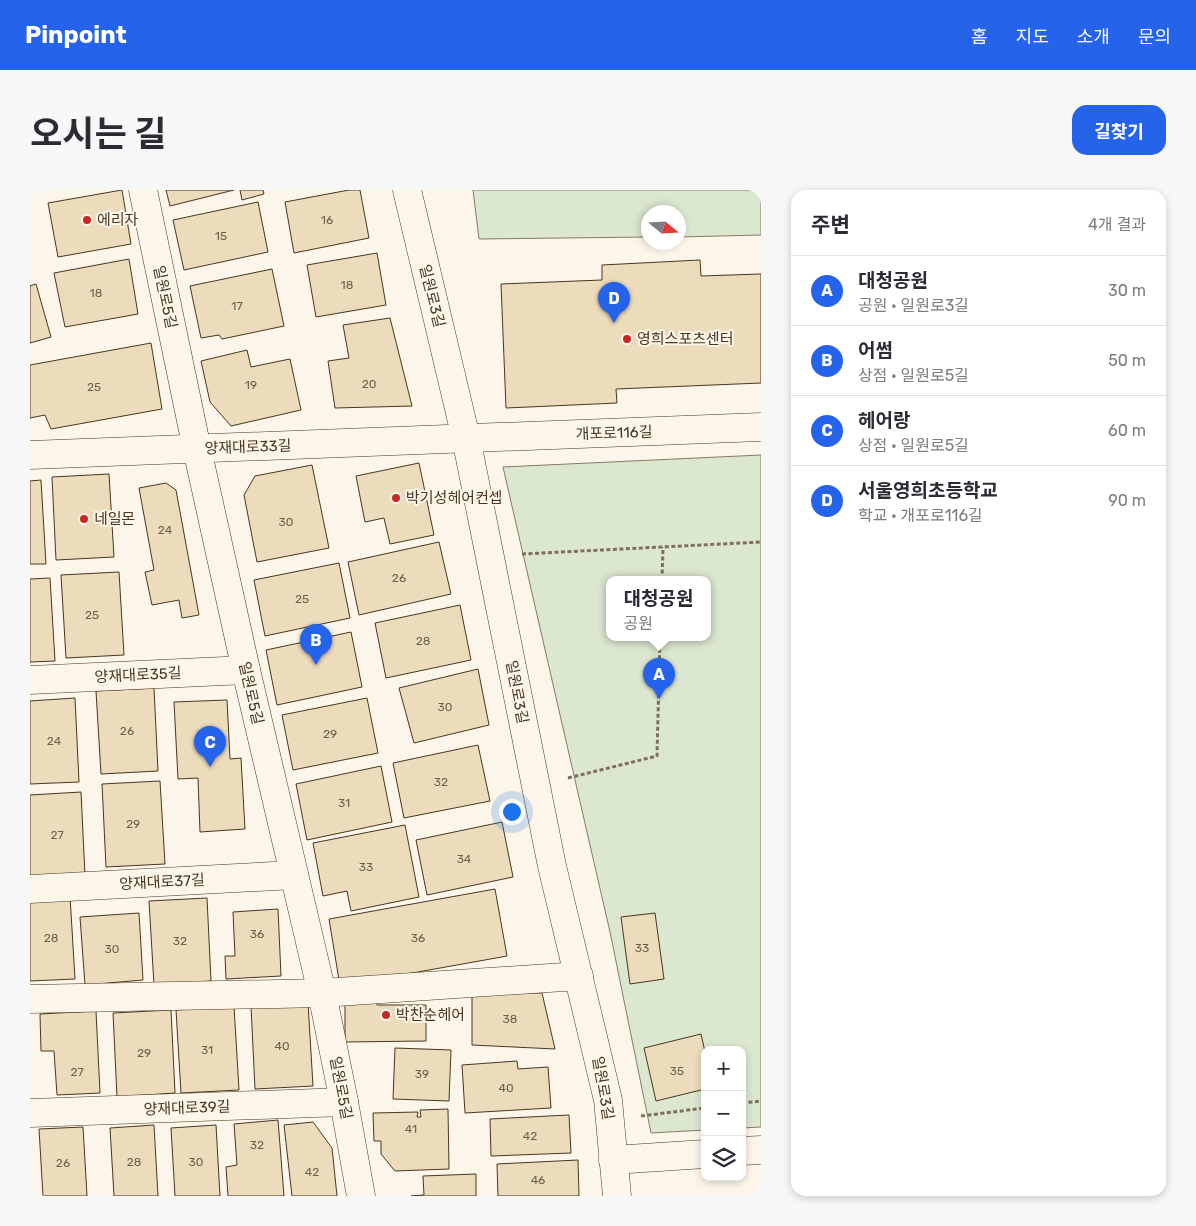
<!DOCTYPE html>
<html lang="ko">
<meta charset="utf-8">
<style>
:root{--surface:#fff;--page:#f7f7f7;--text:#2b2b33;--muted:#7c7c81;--line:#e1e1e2;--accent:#2563eb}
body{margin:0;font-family:Rubik,"Noto Sans KR",sans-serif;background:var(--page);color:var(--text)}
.controls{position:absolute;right:15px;bottom:15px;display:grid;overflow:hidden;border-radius:10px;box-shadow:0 2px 8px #0003}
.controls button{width:45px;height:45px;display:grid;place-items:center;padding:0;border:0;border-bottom:1px solid var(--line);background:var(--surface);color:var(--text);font:25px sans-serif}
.compass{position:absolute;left:611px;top:15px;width:45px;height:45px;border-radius:50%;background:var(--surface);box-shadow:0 2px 8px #0003;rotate:108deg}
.you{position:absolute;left:481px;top:621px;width:18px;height:18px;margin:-12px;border:4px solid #fff;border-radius:50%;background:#1a73e8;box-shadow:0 0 0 8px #1a73e833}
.badge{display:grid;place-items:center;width:32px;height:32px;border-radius:50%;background:var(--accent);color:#fff;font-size:16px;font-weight:700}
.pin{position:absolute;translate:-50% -41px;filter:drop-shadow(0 1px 2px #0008)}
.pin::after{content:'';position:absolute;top:26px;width:18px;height:15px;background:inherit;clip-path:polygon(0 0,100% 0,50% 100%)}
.popup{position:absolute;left:576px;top:386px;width:105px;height:65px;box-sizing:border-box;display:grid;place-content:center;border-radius:10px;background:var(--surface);filter:drop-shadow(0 1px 4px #0005);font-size:16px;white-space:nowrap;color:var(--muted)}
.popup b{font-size:19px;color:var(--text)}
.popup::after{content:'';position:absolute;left:50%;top:100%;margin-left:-10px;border:10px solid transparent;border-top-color:var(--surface)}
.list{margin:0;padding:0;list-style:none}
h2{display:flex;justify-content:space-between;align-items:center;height:65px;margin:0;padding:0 20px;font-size:21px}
h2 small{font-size:16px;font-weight:400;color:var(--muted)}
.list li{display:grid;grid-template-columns:32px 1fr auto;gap:15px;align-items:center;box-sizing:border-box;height:70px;padding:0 20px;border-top:1px solid var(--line)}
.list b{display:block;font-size:19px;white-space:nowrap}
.list p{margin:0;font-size:16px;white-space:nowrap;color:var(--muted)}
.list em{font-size:16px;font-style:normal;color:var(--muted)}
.icon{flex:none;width:28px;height:28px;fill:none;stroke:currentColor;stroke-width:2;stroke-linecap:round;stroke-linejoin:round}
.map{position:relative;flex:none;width:731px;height:1006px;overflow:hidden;border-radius:15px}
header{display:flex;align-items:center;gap:30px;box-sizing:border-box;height:70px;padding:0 25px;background:var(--accent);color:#fff}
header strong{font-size:24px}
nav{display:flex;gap:28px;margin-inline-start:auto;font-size:18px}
.intro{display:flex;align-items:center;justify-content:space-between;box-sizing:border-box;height:120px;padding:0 30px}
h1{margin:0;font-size:35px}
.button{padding:12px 22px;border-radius:15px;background:var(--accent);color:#fff;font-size:18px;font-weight:700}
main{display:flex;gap:30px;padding:0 30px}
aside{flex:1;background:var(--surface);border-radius:15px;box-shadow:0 2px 8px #0003}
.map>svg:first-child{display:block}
.green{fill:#dce7d0;stroke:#887966;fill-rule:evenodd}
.building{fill:#ecdcbc;stroke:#4a3520}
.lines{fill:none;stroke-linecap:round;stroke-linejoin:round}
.minor-casing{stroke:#4a3520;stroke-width:29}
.tertiary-casing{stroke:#4a3520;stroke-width:29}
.path{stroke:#7f6f5c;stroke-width:3;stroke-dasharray:4 2.5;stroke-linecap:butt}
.minor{stroke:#fbf6e9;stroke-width:28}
.tertiary{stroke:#fbf6e9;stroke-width:28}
.poi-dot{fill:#c62828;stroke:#fbf6e9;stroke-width:2}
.labels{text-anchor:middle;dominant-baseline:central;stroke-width:4;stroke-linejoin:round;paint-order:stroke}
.number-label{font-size:12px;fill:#725f47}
.poi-label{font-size:15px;fill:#4a3520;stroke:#fbf6e9;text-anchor:start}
.street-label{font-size:15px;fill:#4a3520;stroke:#fbf6e9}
</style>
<header>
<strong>Pinpoint</strong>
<nav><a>홈</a><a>지도</a><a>소개</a><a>문의</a></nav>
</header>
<div class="intro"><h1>오시는 길</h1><a class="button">길찾기</a></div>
<main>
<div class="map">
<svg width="731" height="1006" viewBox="0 0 731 1006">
<rect width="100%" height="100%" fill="#fbf6e9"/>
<g class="green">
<polygon points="443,0 731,0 731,45 649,47 648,22 618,22 618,47 449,49"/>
<path d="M731,265V937L712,938V860H675V940L621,943L580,742L473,277ZM580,390H678V448H580Z"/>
</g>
<g class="building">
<polygon points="92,0 101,54 28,67 18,13"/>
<polygon points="136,0 204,0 140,16"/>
<polygon points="210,0 233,0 234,4 212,10"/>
<polygon points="319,0 330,0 339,48 264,63 255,12"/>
<polygon points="228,12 238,62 154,80 143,30"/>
<polygon points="347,63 356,115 286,127 277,75"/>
<polygon points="99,69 108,124 35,137 24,83"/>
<polygon points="670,70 671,86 731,84 731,193 586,199 587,213 476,218 471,94 572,90 572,75"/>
<polygon points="242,79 254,136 192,149 189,145 171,148 160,96"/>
<polygon points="6,94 21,147 0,153 0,96"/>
<polygon points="360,128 382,216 305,218 298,171 319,168 313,135"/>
<polygon points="121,153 132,219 21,239 15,225 0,228 0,175"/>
<polygon points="217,160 221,177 260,169 271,220 201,236 180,212 171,171"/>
<polygon points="389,273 404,345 360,354 354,328 335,332 326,286"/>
<polygon points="282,275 299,358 227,372 214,305 225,286"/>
<polygon points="79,284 84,367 26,370 22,287"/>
<polygon points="11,290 16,374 0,374 0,291"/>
<polygon points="136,293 146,300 169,425 152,428 149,410 122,415 115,382 124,380 109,298"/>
<polygon points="409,352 421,404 329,425 318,372"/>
<polygon points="309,373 320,428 235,446 224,390"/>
<polygon points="89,382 94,465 36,468 31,385"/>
<polygon points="20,388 25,471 0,472 0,389"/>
<polygon points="430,415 441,470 356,488 345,433"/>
<polygon points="321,442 332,497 247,515 236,460"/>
<polygon points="448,479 459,535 384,553 369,498"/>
<polygon points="124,498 128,581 71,584 66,501"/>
<polygon points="45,508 49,592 0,594 0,511"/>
<polygon points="337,508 348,563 263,580 252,525"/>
<polygon points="197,510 200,569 211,568 215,639 170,642 168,588 148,589 144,512"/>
<polygon points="448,555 460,611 374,628 363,573"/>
<polygon points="351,576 362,632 277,650 266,594"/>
<polygon points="130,591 135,674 76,677 72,594"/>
<polygon points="51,602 55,685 0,688 0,605"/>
<polygon points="472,632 483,687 397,705 386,650"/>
<polygon points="375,635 389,707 321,721 317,701 293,706 283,653"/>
<polygon points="465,699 477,766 310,796 299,729"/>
<polygon points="40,706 45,789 0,791 0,708"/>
<polygon points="177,708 181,791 124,795 119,711"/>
<polygon points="248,719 251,786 196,789 195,766 205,766 203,722"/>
<polygon points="109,723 113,790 55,795 50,727"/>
<polygon points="625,723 634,789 600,794 591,727"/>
<polygon points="442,802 512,803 525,859 442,855"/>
<polygon points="315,809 345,809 347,815 396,815 396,851 315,852"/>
<polygon points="278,813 283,896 225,899 221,816"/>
<polygon points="204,816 209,900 151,903 146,820"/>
<polygon points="141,820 145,903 87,907 83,823"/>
<polygon points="66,821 70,903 27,905 24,861 11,861 10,824"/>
<polygon points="671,844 675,862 675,899 626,911 614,858"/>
<polygon points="365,858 421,860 419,911 363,909"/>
<polygon points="487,871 488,879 518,877 521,918 435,923 432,875"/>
<polygon points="418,919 419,979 365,981 351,964 351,951 344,951 343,923 388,922 387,927 391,927 390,920"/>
<polygon points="539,925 541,963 461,966 460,929"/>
<polygon points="248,930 254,1006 198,1006 196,977 207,975 204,934"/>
<polygon points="283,932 302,958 307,1006 262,1006 254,935"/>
<polygon points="124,935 128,1006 84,1006 80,938"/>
<polygon points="186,935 190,1006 145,1006 141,938"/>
<polygon points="53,937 57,1006 13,1006 9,939"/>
<polygon points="548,970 549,1006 468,1006 467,974"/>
<polygon points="446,984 446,1006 381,1006 394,1005 393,986"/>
</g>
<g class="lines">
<g class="minor-casing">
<g id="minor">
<polyline points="113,0 167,259 216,480 292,803 314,912 331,1006"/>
<polyline points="0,265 731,237"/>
<polyline points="0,490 216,480"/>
<polyline points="0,699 264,685"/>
<polyline points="0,809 292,803 549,786"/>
<polyline points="0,923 314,912"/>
<polyline points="712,961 731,960"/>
<polyline points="583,970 675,964"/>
</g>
</g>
<g class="tertiary-casing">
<polyline id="tertiary" points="377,0 436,248 522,676 578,910 587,1006"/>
</g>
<g class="path">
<polyline points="492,364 731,352"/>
<polyline points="632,390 633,357"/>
<polyline points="538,588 627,566 630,448"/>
<polyline points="712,913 731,911"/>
<polyline points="611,926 675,918"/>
</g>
<use href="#minor" class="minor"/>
<use href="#tertiary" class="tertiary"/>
</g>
<g class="poi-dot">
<circle cx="57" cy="30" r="5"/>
<circle cx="597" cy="149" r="5"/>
<circle cx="366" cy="308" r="5"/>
<circle cx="54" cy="329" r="5"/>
<circle cx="356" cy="825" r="5"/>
</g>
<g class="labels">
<g class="number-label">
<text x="297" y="30">16</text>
<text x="191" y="46">15</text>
<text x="317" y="95">18</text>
<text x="66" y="103">18</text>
<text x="207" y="116">17</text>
<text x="339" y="194">20</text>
<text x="221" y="195">19</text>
<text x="64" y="197">25</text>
<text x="256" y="332">30</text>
<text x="135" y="340">24</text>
<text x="369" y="388">26</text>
<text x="272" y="409">25</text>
<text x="62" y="425">25</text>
<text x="393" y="451">28</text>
<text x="415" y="517">30</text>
<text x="97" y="541">26</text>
<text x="300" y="544">29</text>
<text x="24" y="551">24</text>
<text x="411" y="592">32</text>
<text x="314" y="613">31</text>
<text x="103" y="634">29</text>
<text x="27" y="645">27</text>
<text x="434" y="669">34</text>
<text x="336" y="677">33</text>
<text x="227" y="744">36</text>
<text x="21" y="748">28</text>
<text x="388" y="748">36</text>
<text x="150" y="751">32</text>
<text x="612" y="758">33</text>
<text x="82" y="759">30</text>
<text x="480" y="829">38</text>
<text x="252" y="856">40</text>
<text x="177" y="860">31</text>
<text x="114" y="863">29</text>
<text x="647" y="881">35</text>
<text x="47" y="882">27</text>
<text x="392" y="884">39</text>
<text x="476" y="898">40</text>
<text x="381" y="939">41</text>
<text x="500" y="946">42</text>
<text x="227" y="955">32</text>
<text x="104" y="972">28</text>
<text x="166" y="972">30</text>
<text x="33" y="973">26</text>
<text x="282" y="982">42</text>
<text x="508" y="990">46</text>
</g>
<g class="poi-label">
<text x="67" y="30">에리자</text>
<text x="607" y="149">영희스포츠센터</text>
<text x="376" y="308">박기성헤어컨셉</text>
<text x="64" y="329">네일몬</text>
<text x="366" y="825">박찬순헤어</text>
</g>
<g class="street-label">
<text transform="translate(402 106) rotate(76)">일원로3길</text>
<text transform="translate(135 107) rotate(78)">일원로5길</text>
<text transform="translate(584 243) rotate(-2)">개포로116길</text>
<text transform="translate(218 257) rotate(-2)">양재대로33길</text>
<text transform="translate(108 485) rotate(-3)">양재대로35길</text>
<text transform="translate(487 502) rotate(79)">일원로3길</text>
<text transform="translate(221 503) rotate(77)">일원로5길</text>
<text transform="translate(132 692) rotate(-3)">양재대로37길</text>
<text transform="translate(311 898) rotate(79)">일원로5길</text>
<text transform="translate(573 898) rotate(80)">일원로3길</text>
<text transform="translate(157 918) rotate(-2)">양재대로39길</text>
</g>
</g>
</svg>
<div class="controls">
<button>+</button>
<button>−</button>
<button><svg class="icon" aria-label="layers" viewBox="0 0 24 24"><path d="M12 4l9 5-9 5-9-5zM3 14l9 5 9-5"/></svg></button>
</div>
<svg class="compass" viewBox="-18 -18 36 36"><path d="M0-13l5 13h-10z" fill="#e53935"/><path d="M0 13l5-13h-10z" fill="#7c7c81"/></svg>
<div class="you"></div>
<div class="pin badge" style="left:629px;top:509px">A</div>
<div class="popup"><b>대청공원</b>공원</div>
<div class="pin badge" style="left:286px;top:475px">B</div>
<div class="pin badge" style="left:180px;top:577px">C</div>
<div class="pin badge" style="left:584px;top:133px">D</div>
</div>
<aside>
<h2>주변<small>4개 결과</small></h2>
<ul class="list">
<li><span class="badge">A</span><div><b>대청공원</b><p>공원 · 일원로3길</p></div><em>30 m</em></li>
<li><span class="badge">B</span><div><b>어썸</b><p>상점 · 일원로5길</p></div><em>50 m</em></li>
<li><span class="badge">C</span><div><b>헤어랑</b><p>상점 · 일원로5길</p></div><em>60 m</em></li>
<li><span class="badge">D</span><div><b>서울영희초등학교</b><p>학교 · 개포로116길</p></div><em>90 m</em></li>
</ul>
</aside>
</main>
